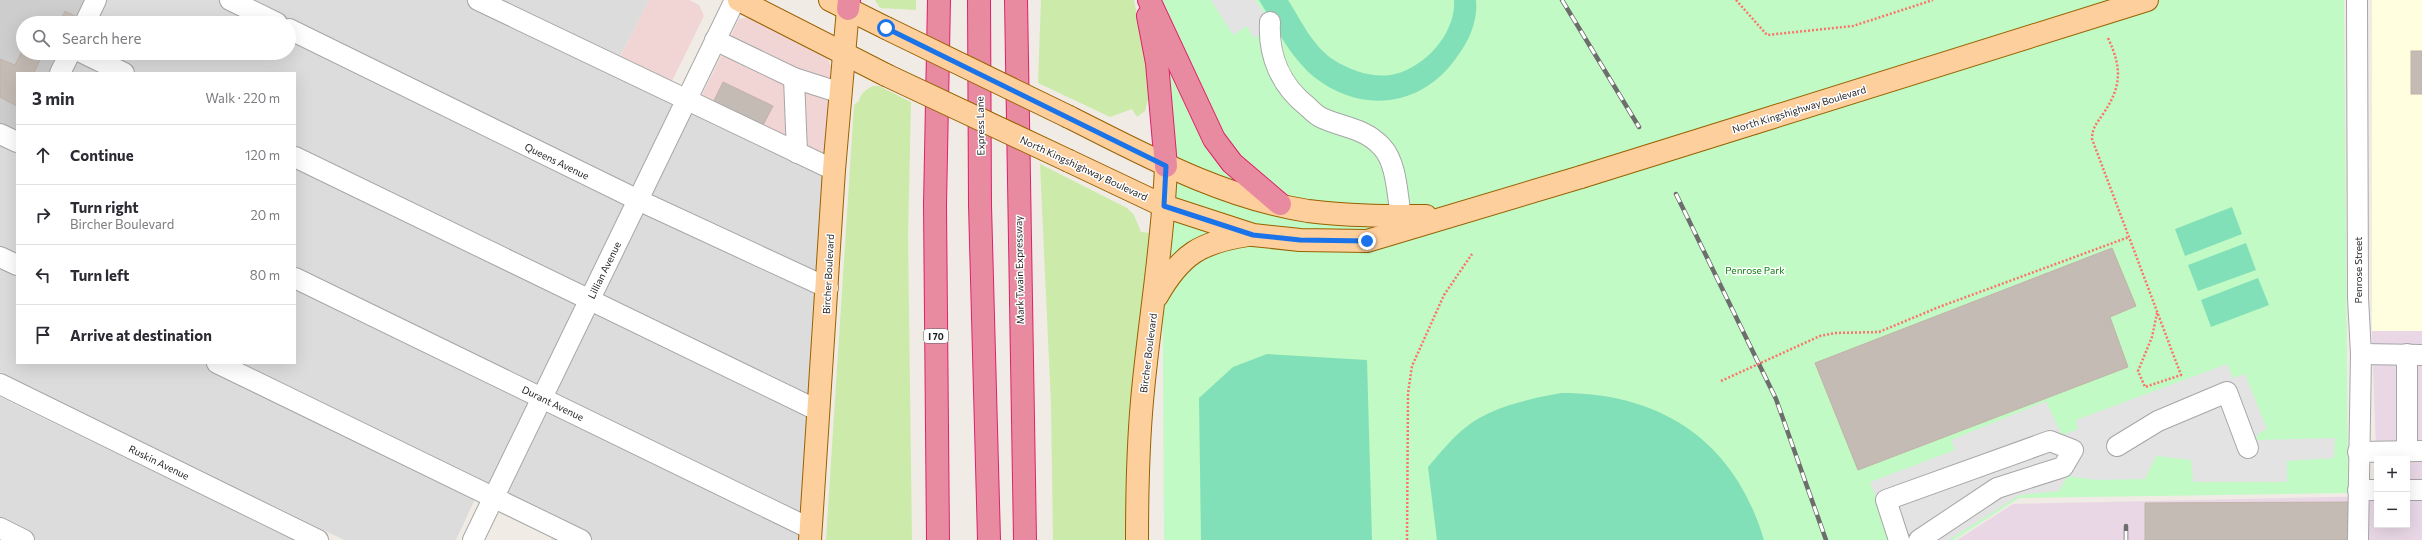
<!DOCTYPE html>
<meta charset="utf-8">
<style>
:root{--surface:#fff;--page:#f7f7f7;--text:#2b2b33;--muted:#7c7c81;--line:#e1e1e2}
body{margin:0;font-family:Commissioner,sans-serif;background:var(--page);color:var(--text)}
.controls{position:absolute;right:12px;bottom:12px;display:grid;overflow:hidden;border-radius:0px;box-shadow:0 4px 16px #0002}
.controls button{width:36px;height:36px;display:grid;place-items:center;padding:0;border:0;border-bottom:1px solid var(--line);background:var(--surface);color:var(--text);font:20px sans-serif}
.stop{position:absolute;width:12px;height:12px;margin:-9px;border:3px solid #1a73e8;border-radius:50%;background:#fff}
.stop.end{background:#1a73e8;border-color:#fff;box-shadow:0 1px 4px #0008}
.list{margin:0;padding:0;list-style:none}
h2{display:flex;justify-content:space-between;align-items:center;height:52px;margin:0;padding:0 16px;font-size:17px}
h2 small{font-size:13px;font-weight:400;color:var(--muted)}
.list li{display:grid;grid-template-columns:26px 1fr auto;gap:12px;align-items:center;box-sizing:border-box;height:60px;padding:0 16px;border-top:1px solid var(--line)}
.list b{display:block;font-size:15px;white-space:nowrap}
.list p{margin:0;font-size:13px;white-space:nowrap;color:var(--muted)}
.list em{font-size:13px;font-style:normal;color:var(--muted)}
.icon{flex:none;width:22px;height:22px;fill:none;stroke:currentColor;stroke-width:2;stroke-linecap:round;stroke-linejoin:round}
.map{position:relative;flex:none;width:2422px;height:540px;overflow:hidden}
.search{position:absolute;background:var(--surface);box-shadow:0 4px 16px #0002;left:16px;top:16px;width:280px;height:44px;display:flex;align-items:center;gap:10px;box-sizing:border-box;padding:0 14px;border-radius:22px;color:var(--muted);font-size:15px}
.panel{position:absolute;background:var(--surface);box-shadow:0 4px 16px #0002;left:16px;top:72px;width:280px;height:292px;border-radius:0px}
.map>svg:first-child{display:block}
.residential{fill:#dddcdc}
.commercial{fill:#f1d4d4}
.industrial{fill:#e9d7e6}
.education{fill:#fffede}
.religious{fill:#cdcdcd}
.grass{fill:#cceaaa}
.park{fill:#c1fac4}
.pitch{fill:#82e0b8}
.parking{fill:#e3e3e3}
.building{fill:#c4bbb4;stroke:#c2b2a7}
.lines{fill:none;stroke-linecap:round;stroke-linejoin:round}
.minor-casing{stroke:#a6a6a6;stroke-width:22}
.major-casing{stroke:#996000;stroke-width:24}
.highway-casing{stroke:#dd226a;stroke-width:24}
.path{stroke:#fb736a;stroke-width:2.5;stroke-dasharray:2 2;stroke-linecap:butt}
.minor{stroke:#fff;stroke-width:20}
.major{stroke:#fdcf9c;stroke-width:22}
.highway{stroke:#e88ba0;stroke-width:22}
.rail-casing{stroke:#6d6d6d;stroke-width:4.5}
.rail{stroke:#fff;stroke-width:3;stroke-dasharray:9;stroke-linecap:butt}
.major-bridge-casing{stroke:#996000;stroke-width:24;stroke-linecap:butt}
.path-bridge{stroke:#fb736a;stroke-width:2.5;stroke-dasharray:2 2;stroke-linecap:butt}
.major-bridge{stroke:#fdcf9c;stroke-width:22}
.route{stroke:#1a73e8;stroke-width:5}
.labels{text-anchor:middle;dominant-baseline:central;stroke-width:3;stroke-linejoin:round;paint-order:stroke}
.shield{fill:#fff;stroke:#626262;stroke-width:1}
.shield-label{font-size:9px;font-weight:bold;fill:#1f1f1f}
.street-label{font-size:10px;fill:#1f1f1f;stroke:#fff}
.park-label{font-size:10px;fill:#0a7f0f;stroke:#fff}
</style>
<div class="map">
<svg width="2422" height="540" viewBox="0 0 2422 540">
<rect width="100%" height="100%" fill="#f0ece5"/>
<g class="residential">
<polygon points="103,0 649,0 613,70 824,172 798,540 551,540 559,522 482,484 456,540 344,540 0,372 0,145 17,153 17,363 295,363 295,73 68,73 78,53 289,53 289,23 92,23"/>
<polygon points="0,397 294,540 0,540"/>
</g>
<g class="commercial">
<polygon points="649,0 689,0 699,5 704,16 669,87 618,61"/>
<polygon points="749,17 825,52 828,59 831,67 825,159 700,99 739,19"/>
</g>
<polygon class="industrial" points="2372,331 2422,331 2422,540 1957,540 2013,504 2377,496 2377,525 2407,525 2407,459 2377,459 2377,483"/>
<rect class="education" x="2372" y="0" width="50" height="331"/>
<polygon class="religious" points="0,0 90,0 78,23 23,23 23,53 63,53 53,73 17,73 17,132 0,124"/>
<g class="grass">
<polygon points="875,0 916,0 916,10 880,8"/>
<polygon points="1041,0 1134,0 1151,89 1145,111 1137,117 1132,109 1110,117 1038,83"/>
<path d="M873,86H879L911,102L908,236L912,540H826L854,105L859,101C861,93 865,90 873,86Z"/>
<polygon points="1040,164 1127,208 1134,215 1141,232 1150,233 1130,424 1130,540 1053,540 1051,405"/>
</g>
<polygon class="park" points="1161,0 2344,0 2348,493 2019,498 1954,540 1164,540"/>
<g class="pitch">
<path d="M1259,0H1288C1301,20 1313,47 1334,60C1351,71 1375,79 1395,74C1426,66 1456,33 1454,0H1476C1478,19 1470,39 1459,54C1425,106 1364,116 1314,77C1290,57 1275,26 1259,0Z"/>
<polygon points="2232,207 2242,234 2185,256 2175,229"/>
<polygon points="2246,243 2256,270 2198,291 2188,265"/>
<polygon points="2258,278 2269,305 2211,327 2201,300"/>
<polygon points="1267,354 1367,360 1372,540 1201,540 1199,398 1233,367"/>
<path d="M1561,393C1663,393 1735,442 1764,540H1437L1428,467C1440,453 1452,438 1466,427C1492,406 1530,399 1561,393Z"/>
</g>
<g class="parking">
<polygon points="1211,0 1255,0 1274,27 1254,38 1247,26 1233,35"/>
<polygon points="2227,364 2233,378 2245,374 2267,429 2258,434 2256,440 2335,438 2334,458 2287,461 2287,482 2193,482 2191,460 2156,456 2145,479 2096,480 2068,476 2059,491 2020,495 1949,540 1893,540 1870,482 1955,450 1951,440 2046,401 2062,435 2078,429 2076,420"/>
</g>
<g class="building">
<polygon points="65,11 77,17 74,23 59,23"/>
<polygon points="23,49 23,53 43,53 34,73 17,73 17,106 0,97 0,59 15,65"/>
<rect x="2411" y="51" width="11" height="43"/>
<polygon points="723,82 773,106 760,131 711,107"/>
<polygon points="2112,248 2136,306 2110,317 2128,367 1858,470 1815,363"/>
<polygon points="2348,502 2348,540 2145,540 2145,503"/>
</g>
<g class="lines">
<g class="minor-casing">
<g id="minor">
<polyline points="230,0 277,23"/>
<polyline points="478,0 834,170"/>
<polyline points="2357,0 2358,298 2361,354 2358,540"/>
<path d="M1270,22C1268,56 1281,86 1308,107C1312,111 1317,116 1322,118C1344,128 1365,128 1382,147C1397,163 1397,195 1401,216"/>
<polyline points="85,23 96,0"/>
<polyline points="289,29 638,200 828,288"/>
<polyline points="715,40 794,78 841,93"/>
<polyline points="83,53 124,73"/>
<polyline points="60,73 70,53"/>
<polyline points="794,78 797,153"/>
<polyline points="0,134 17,142"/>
<polyline points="295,157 819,411"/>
<polyline points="0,257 17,265"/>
<polyline points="295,278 811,529"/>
<polyline points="2361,354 2422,355"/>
<polyline points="217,363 581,540"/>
<polyline points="0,384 318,540"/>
<polyline points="2117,446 2158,421 2227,392 2248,448"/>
<polyline points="2407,451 2407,354"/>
<polyline points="2358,452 2422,451"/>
<polyline points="2358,490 2377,490"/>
<polyline points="2407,490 2422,490"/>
<polyline points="0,528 24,540"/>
<polyline points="473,540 735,0"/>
<polyline points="1899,540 1886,500 2050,441 2073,450 2063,467 1997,488 1919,540"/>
</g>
</g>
<g class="major-casing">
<g id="major">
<polyline points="739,0 886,75"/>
<polyline points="830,0 886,28"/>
<path d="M1069,117C1145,155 1222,198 1308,211C1347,216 1387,216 1426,216"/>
<polyline points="1754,123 2147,0"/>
<polyline points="1069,161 1164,206 1253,235 1300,240 1367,241 1581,177"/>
<path d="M1157,296C1181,254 1201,242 1248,235"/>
<polyline points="810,540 834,170 848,9"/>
<path d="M1137,540C1137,494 1138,447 1142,401C1149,322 1163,245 1166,166"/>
</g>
</g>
<g class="highway-casing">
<g id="highway">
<polyline points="979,0 980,205 989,540"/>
<polyline points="1016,0 1025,540"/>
<polyline points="1149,0 1214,139 1232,163 1280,204"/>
<polyline points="848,9 849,0"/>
<polyline points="1148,16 1157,63 1166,166"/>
<polyline points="938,540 935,205 939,0"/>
</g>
</g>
<g class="path">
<polyline points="1736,0 1767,35 1853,26 1933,0"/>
<path d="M2108,38C2122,68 2122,86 2103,114C2097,123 2092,128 2092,139L2181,375L2145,387L2138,371L2152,337L2157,313"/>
<polyline points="1835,333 1879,332 1939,307 2129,237"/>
<polyline points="1407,540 1408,393 1412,366 1444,295 1472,254"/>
</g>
<use href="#minor" class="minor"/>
<use href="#major" class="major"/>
<use href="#highway" class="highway"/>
<g class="rail-casing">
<g id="rail">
<polyline points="1562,0 1639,127"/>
<polyline points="1676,194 1776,399 1826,540"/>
<polyline points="2126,540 2126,526"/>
</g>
</g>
<use href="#rail" class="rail"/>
<g class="major-bridge-casing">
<g id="major-bridge">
<polyline points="886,28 1069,117"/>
<polyline points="886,75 1069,161"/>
<polyline points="1581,177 1754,123"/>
</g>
</g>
<polyline class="path-bridge" points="1721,381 1820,336 1835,333"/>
<use href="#major-bridge" class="major-bridge"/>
</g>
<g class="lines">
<polyline class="route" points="886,28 1166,166 1164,206 1253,235 1300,240 1367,241"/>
</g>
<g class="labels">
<rect class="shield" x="924" y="329" width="24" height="14" rx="3"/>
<g class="shield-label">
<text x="936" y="336">I 70</text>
</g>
<g class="street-label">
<text transform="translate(1799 109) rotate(-17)">North Kingshighway Boulevard</text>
<text transform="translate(980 126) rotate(-91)">Express Lane</text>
<text transform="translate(557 161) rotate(26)">Queens Avenue</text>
<text transform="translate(1084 168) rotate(25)">North Kingshighway Boulevard</text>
<text transform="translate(604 270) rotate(-64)">Lillian Avenue</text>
<text transform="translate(1019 270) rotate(-91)">Mark Twain Expressway</text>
<text transform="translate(2358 270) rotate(-90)">Penrose Street</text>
<text transform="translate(828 274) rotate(-87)">Bircher Boulevard</text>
<text transform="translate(1148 353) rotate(-83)">Bircher Boulevard</text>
<text transform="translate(553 403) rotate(26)">Durant Avenue</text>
<text transform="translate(159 462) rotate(26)">Ruskin Avenue</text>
</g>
<g class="park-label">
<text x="1755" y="270">Penrose Park</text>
</g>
</g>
</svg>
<div class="controls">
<button>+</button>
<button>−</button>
</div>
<div class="stop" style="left:886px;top:28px"></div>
<div class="stop end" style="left:1367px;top:241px"></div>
<div class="search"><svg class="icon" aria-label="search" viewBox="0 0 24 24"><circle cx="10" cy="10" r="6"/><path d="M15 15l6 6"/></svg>Search here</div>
<section class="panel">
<h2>3 min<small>Walk · 220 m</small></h2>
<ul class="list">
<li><svg class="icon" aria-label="ahead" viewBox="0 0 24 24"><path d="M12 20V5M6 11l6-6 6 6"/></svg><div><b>Continue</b></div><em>120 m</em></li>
<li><svg class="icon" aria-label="right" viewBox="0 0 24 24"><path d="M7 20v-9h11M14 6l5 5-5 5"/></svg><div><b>Turn right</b><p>Bircher Boulevard</p></div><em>20 m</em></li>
<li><svg class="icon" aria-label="left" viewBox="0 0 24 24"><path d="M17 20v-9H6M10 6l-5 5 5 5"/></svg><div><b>Turn left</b></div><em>80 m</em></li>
<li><svg class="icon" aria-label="arrive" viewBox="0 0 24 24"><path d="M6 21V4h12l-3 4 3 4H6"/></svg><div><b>Arrive at destination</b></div></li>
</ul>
</section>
</div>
